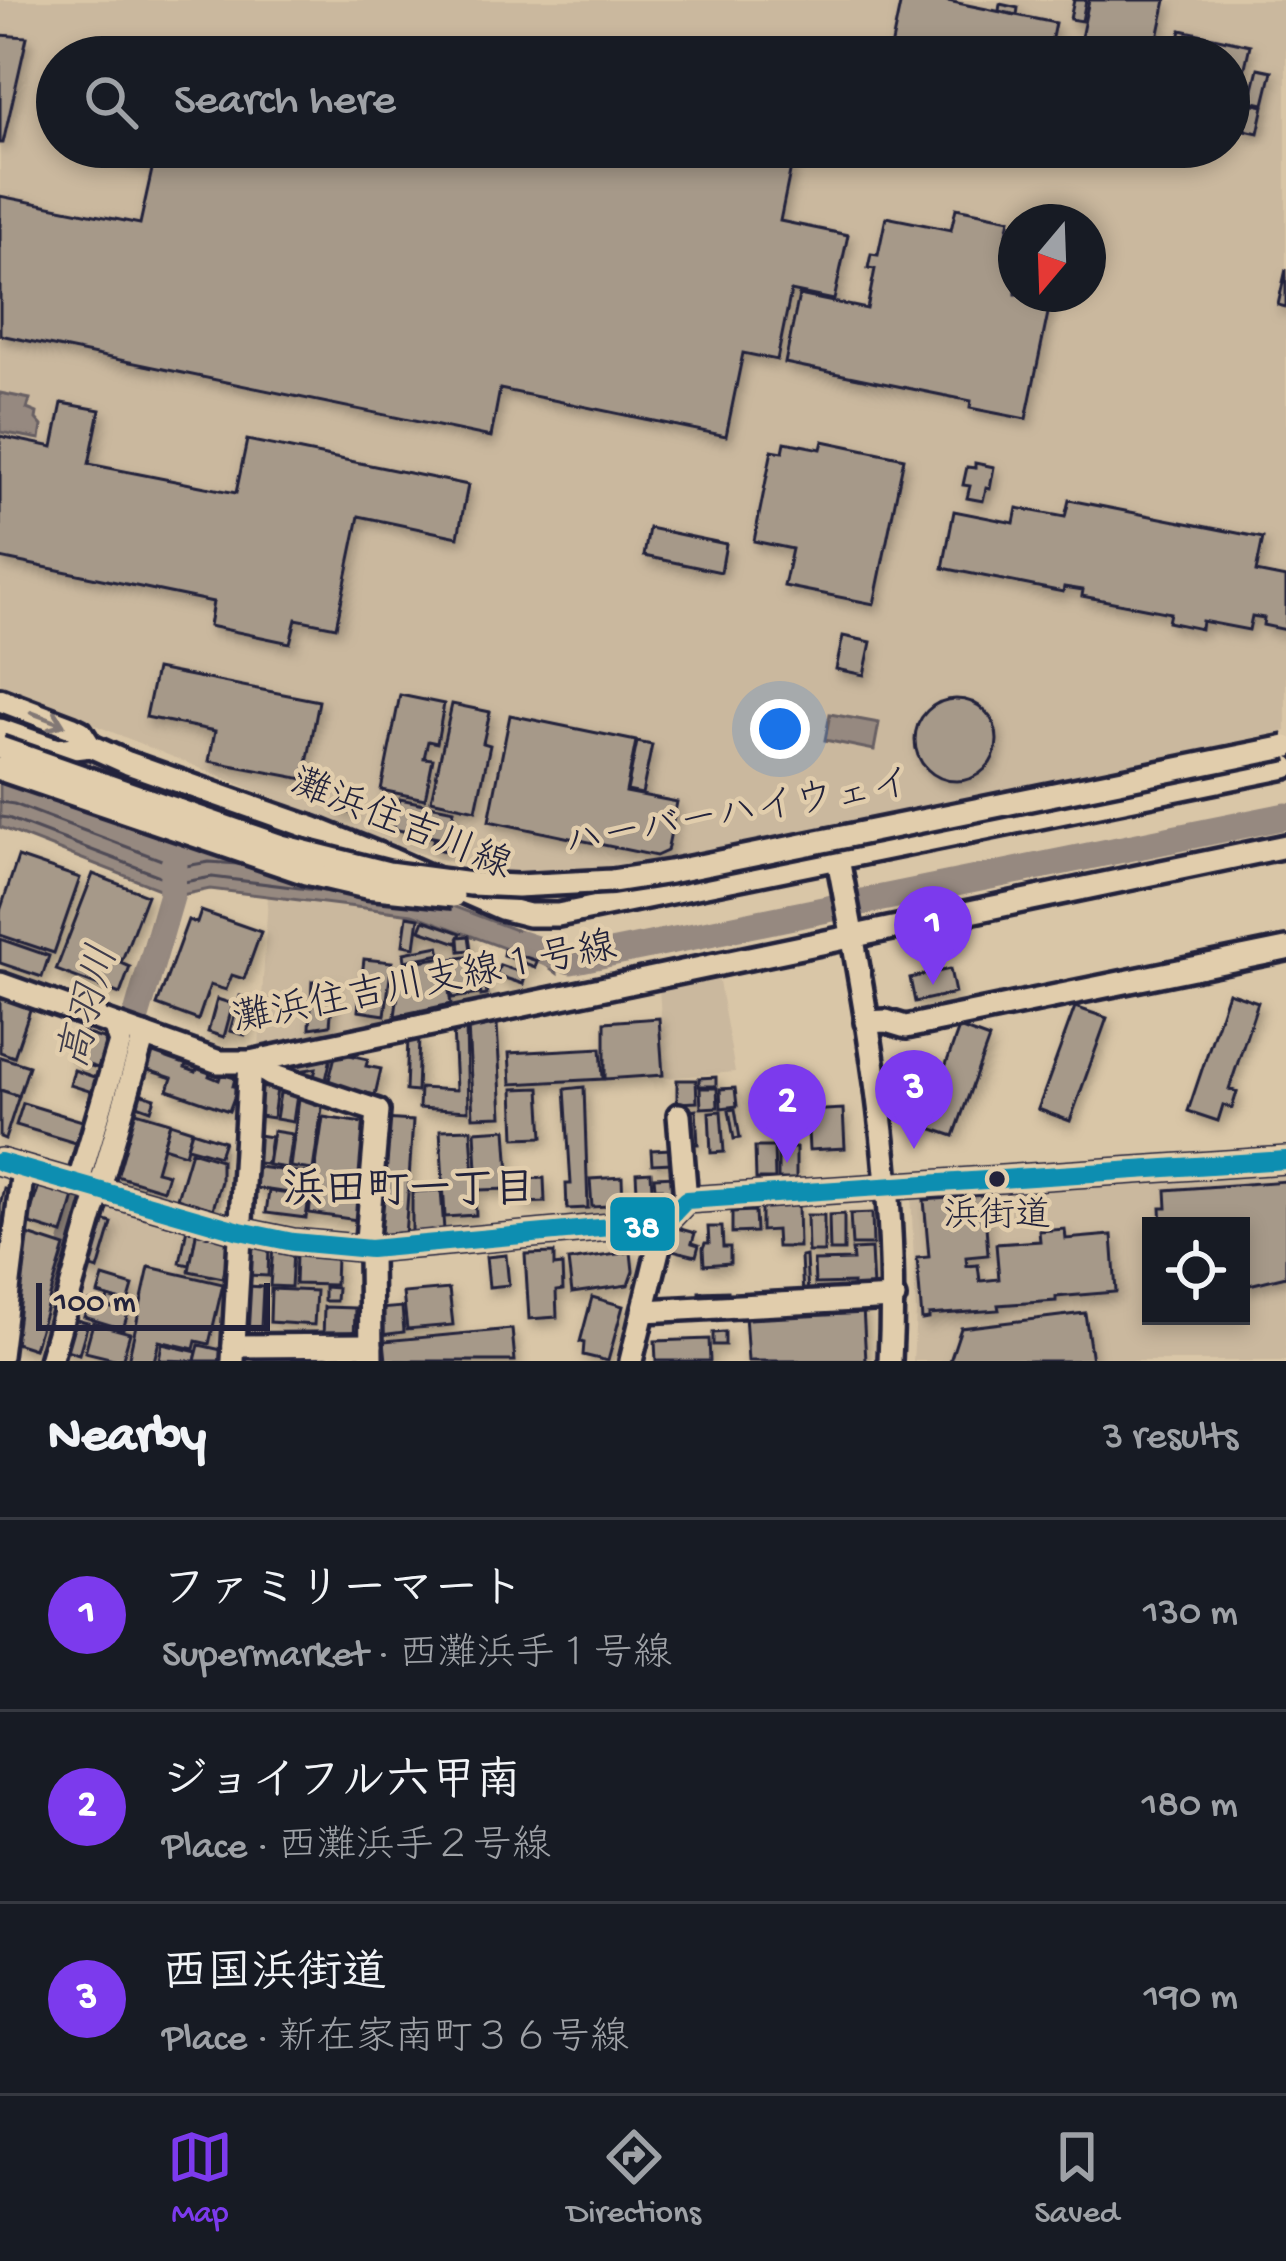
<!DOCTYPE html>
<meta charset="utf-8">
<style>
:root{--surface:#171b24;--page:#20242c;--text:#f1f3f6;--muted:#9ea1a6;--line:#363941;--accent:#7c3aed}
body{margin:0;font-family:"Gochi Hand","Klee One",sans-serif;background:var(--page);color:var(--text)}
.controls{position:absolute;right:36px;bottom:36px;display:grid;overflow:hidden;border-radius:0px;box-shadow:0 6px 18px #0003}
.controls button{width:108px;height:108px;display:grid;place-items:center;padding:0;border:0;border-bottom:3px solid var(--line);background:var(--surface);color:var(--text);font:60px sans-serif}
.compass{position:absolute;left:998px;top:204px;width:108px;height:108px;border-radius:50%;background:var(--surface);box-shadow:0 6px 18px #0003;rotate:199deg}
.scale{position:absolute;left:36px;bottom:30px;width:234px;box-sizing:border-box;padding-left:12px;border:6px solid #22223b;border-top:0;font-size:33px;line-height:42px;white-space:nowrap;color:#22223b;-webkit-text-stroke:9px #e1cdac;paint-order:stroke}
.you{position:absolute;left:780px;top:729px;width:42px;height:42px;margin:-30px;border:9px solid #fff;border-radius:50%;background:#1a73e8;box-shadow:0 0 0 18px #1a73e833}
.badge{display:grid;place-items:center;width:78px;height:78px;border-radius:50%;background:var(--accent);color:#fff;font-size:39px;font-weight:700}
.pin{position:absolute;translate:-50% -99px;filter:drop-shadow(0 3px 6px #0008)}
.pin::after{content:'';position:absolute;top:63px;width:42px;height:36px;background:inherit;clip-path:polygon(0 0,100% 0,50% 100%)}
.list{margin:0;padding:0;list-style:none}
h2{display:flex;justify-content:space-between;align-items:center;height:156px;margin:0;padding:0 48px;font-size:51px}
h2 small{font-size:39px;font-weight:400;color:var(--muted)}
.list li{display:grid;grid-template-columns:78px 1fr auto;gap:36px;align-items:center;box-sizing:border-box;height:192px;padding:0 48px;border-top:3px solid var(--line)}
.list b{display:block;font-size:45px;white-space:nowrap}
.list p{margin:0;font-size:39px;white-space:nowrap;color:var(--muted)}
.list em{font-size:39px;font-style:normal;color:var(--muted)}
.icon{flex:none;width:66px;height:66px;fill:none;stroke:currentColor;stroke-width:2;stroke-linecap:round;stroke-linejoin:round}
.map{position:relative;flex:none;width:1286px;height:1361px;overflow:hidden}
.search{position:absolute;background:var(--surface);box-shadow:0 6px 18px #0003;left:36px;right:36px;top:36px;height:132px;display:flex;align-items:center;gap:30px;box-sizing:border-box;padding:0 42px;border-radius:66px;color:var(--muted);font-size:45px}
.sheet{height:732px;background:var(--surface)}
nav{display:flex;justify-content:space-around;align-items:center;box-sizing:border-box;height:168px;border-top:3px solid var(--line);background:var(--surface);font-size:33px;color:var(--muted)}
nav a{display:grid;justify-items:center;gap:6px}
nav .on{color:var(--accent)}
.map>svg:first-child{display:block}
.built{fill:#cab89e;fill-rule:evenodd}
.water{fill:#968980;stroke:#686064;stroke-width:3}
.lines{fill:none;stroke-linecap:round;stroke-linejoin:round}
.shore{stroke:#504b57;stroke-width:3}
.river{stroke:#968980;stroke-width:27}
.building{fill:#a69989;stroke:#22223b;stroke-width:3;filter:url(#shadow)}
.minor-casing{stroke:#22223b;stroke-width:30}
.minor{stroke:#e1cdac;stroke-width:21}
.minor-bridge-casing{stroke:#22223b;stroke-width:30;stroke-linecap:butt}
.minor-bridge{stroke:#e1cdac;stroke-width:21}
.bus-1-casing{stroke:#e1cdac;stroke-width:27}
.bus-1{stroke:#078eb1;stroke-width:18}
.oneway{stroke:#827874}
.bus-dot{fill:#22223b;stroke:#e1cdac;stroke-width:4.5}
.labels{text-anchor:middle;dominant-baseline:central;stroke-width:9;stroke-linejoin:round;paint-order:stroke}
.bus-label{font-size:36px;fill:#22223b;stroke:#e1cdac}
.street-label{font-size:39px;fill:#22223b;stroke:#e1cdac}
.water-label{font-size:42px;font-style:italic;fill:#3f3c4c;stroke:#e1cdac}
.neighbourhood-label{font-size:42px;font-weight:bold;fill:#22223b;stroke:#e1cdac}
.line-badge{stroke:#e1cdac;stroke-width:4.5}
.badge-label{font-size:33px;text-anchor:middle;font-weight:bold;fill:#fff}
</style>
<div class="map">
<svg width="1286" height="1361" viewBox="0 0 1286 1361">
<defs>
<filter id="shadow"><feDropShadow dx="3.5" dy="6" stdDeviation="6" flood-color="#0004"/></filter>
</defs>
<rect width="100%" height="100%" fill="#d9c6a7"/>
<filter id="ink" filterUnits="userSpaceOnUse"><feTurbulence type="fractalNoise" baseFrequency=".00833" numOctaves="2"/><feDisplacementMap in="SourceGraphic" scale="24" xChannelSelector="R" yChannelSelector="G"/><feConvolveMatrix kernelMatrix="1 2 1 2 8 2 1 2 1" color-interpolation-filters="sRGB"/></filter>
<g filter="url(#ink)">
<g class="built">
<path d="M0,0H1286V731L658,866L568,873H488L375,840L0,686ZM57,57H1229V147H57ZM1016,222H1088V294H1016Z"/>
<polygon points="268,896 412,914 471,936 481,999 259,1048"/>
<polygon points="718,976 735,1072 665,1078 659,988"/>
<polygon points="128,1105 226,1139 220,1214 106,1181"/>
<path d="M1286,1170V1361H913L916,1314L911,1190ZM1151,1226H1241V1316H1151Z"/>
<polygon points="108,1200 232,1239 227,1361 125,1361 132,1332 69,1314 100,1204"/>
</g>
<g class="water">
<polygon points="0,393 30,399 27,409 37,413 36,419 42,426 40,439 0,432"/>
<polygon points="830,714 879,723 874,750 825,740"/>
<polygon points="0,734 555,945 557,973 542,962 412,914 210,889 177,896 0,827"/>
</g>
<g class="lines">
<g class="shore">
<polyline points="0,802 14,804 180,867 209,862 238,864"/>
<polyline points="0,817 8,818 178,883 212,877 324,891"/>
</g>
<g class="river">
<polyline points="521,944 571,961 1286,816"/>
<polyline points="126,1052 171,897 174,865"/>
<polyline points="58,1295 108,1118"/>
</g>
</g>
<g class="building">
<polygon points="901,0 943,0 1055,23 1048,57 913,55 907,57 890,53"/>
<polygon points="1074,0 1086,0 1082,21 1070,19"/>
<polygon points="1089,0 1166,0 1154,57 1101,57 1078,52"/>
<polygon points="1000,4 1018,8 1017,15 999,11"/>
<polygon points="1181,30 1250,45 1231,128 1229,57 1175,57"/>
<polygon points="0,35 27,37 3,143 0,143"/>
<polygon points="1258,68 1272,71 1264,104 1250,101"/>
<polygon points="1250,103 1264,106 1258,133 1245,130"/>
<polygon points="78,147 795,147 780,221 848,235 834,300 791,291 777,360 743,353 726,436 500,389 491,437 0,335 0,196 140,224 153,165"/>
<polygon points="956,208 1010,219 1007,233 1016,235 1016,294 1052,294 1026,419 970,408 971,401 785,363 799,295 867,309 875,269 868,268 871,254 878,255 886,217 951,230"/>
<polygon points="1286,269 1286,307 1278,305"/>
<polygon points="62,403 100,410 89,464 236,493 247,440 468,485 458,537 359,516 336,627 296,619 290,643 209,626 213,602 0,558 0,436 53,447"/>
<polygon points="823,441 904,458 874,604 784,586 792,549 754,541 772,450 783,452 785,442 821,449"/>
<polygon points="975,463 994,467 990,489 986,488 983,501 967,498 970,486 963,485 967,467 975,468"/>
<polygon points="1069,500 1263,538 1256,572 1286,578 1286,630 1263,625 1264,618 1252,616 1249,630 1202,621 1201,629 1168,622 1170,613 1082,596 1083,590 1064,587 1063,592 943,568 954,511 1014,523 1017,508 1065,517"/>
<polygon points="649,528 726,544 721,572 644,556"/>
<polygon points="843,636 871,642 864,675 836,669"/>
<polygon points="156,669 319,701 304,779 209,761 215,731 146,717"/>
<polygon points="400,695 444,704 437,743 428,741 424,758 433,759 425,799 381,790"/>
<circle cx="956" cy="740" r="41"/>
<polygon points="452,704 490,712 483,743 490,745 476,810 431,800"/>
<polygon points="510,715 636,741 626,792 677,802 667,851 656,856 489,821"/>
<polygon points="637,742 652,745 642,794 627,791"/>
<polygon points="340,797 353,800 351,813 338,810"/>
<polygon points="400,799 454,810 448,840 393,829 395,819 390,818 392,811 397,813"/>
<polygon points="434,838 448,842 446,851 431,848"/>
<polygon points="18,857 80,878 54,953 0,935 0,911"/>
<polygon points="93,874 147,895 121,963 130,967 120,994 56,970"/>
<polygon points="201,911 261,932 244,979 232,975 226,990 210,985 198,1020 157,1005 188,920 197,923"/>
<polygon points="407,916 419,918 415,947 403,945"/>
<polygon points="424,920 461,933 459,937 469,936 471,950 460,951 459,939 457,943 420,930"/>
<polygon points="0,939 49,956 42,977 0,963"/>
<polygon points="439,946 441,954 405,961 404,953"/>
<polygon points="504,950 537,961 535,967 503,955"/>
<polygon points="473,956 479,994 452,998 445,960"/>
<polygon points="444,957 451,1004 395,1016 402,964"/>
<polygon points="364,959 392,962 385,1015 358,1011"/>
<polygon points="500,965 526,974 523,984 496,975"/>
<polygon points="483,968 487,995 481,996 478,969"/>
<polygon points="950,969 955,993 915,1002 910,978"/>
<polygon points="334,980 330,1025 310,1028 312,981"/>
<polygon points="1228,992 1258,1002 1229,1089 1237,1092 1232,1108 1223,1105 1218,1121 1188,1111"/>
<polygon points="240,996 255,1000 245,1035 230,1031"/>
<polygon points="0,997 31,1007 14,1057 0,1052"/>
<polygon points="217,999 233,1004 224,1037 208,1032"/>
<polygon points="1075,1007 1107,1018 1070,1121 1038,1109"/>
<polygon points="659,1018 663,1075 605,1079 605,1022"/>
<polygon points="497,1024 502,1116 473,1117 468,1026"/>
<polygon points="466,1027 468,1111 419,1108 420,1088 456,1090 453,1028"/>
<polygon points="959,1028 989,1039 954,1136 924,1126"/>
<polygon points="81,1032 106,1040 98,1068 72,1060"/>
<polygon points="408,1038 419,1038 417,1092 406,1091"/>
<polygon points="145,1048 187,1062 185,1068 196,1072 198,1066 211,1070 209,1076 219,1080 221,1074 235,1078 233,1086 238,1087 229,1111 168,1090 172,1078 139,1067"/>
<polygon points="601,1048 603,1079 511,1084 509,1053"/>
<polygon points="336,1052 368,1059 366,1066 381,1069 375,1095 328,1084"/>
<polygon points="332,1053 325,1084 313,1081 316,1068 287,1073 289,1061"/>
<polygon points="0,1057 29,1066 19,1096 0,1090"/>
<polygon points="74,1070 97,1078 92,1092 70,1085"/>
<polygon points="716,1077 716,1086 699,1086 699,1078"/>
<polygon points="677,1080 696,1080 697,1102 677,1103"/>
<polygon points="257,1087 277,1089 273,1118 253,1115"/>
<polygon points="584,1087 588,1208 567,1209 566,1184 571,1184 565,1089"/>
<polygon points="540,1088 543,1137 515,1138 513,1089"/>
<polygon points="700,1088 717,1088 718,1107 701,1108"/>
<polygon points="735,1088 737,1106 721,1108 720,1089"/>
<polygon points="0,1090 19,1096 5,1139 0,1137"/>
<polygon points="133,1091 155,1098 151,1110 129,1102"/>
<polygon points="280,1093 297,1095 293,1122 276,1119"/>
<polygon points="299,1098 323,1101 313,1170 290,1167"/>
<polygon points="23,1103 89,1123 82,1145 16,1125"/>
<polygon points="735,1109 740,1138 734,1139 729,1110"/>
<polygon points="843,1109 845,1148 809,1150 807,1111"/>
<polygon points="129,1110 170,1122 156,1171 168,1174 163,1190 110,1174"/>
<polygon points="696,1110 698,1144 692,1144 690,1111"/>
<polygon points="721,1111 724,1152 711,1153 709,1112"/>
<polygon points="323,1117 370,1124 357,1220 309,1213"/>
<polygon points="383,1119 413,1121 405,1236 376,1234"/>
<polygon points="170,1123 192,1130 185,1154 163,1147"/>
<polygon points="471,1129 476,1215 445,1217 440,1130"/>
<polygon points="506,1129 510,1189 478,1190 475,1131"/>
<polygon points="192,1131 224,1141 219,1156 187,1147"/>
<polygon points="273,1131 292,1134 287,1168 268,1165"/>
<polygon points="252,1134 271,1137 267,1164 248,1162"/>
<polygon points="755,1147 774,1147 775,1179 756,1179"/>
<rect x="778" y="1148" width="18" height="31"/>
<polygon points="672,1149 672,1163 652,1164 651,1150"/>
<polygon points="191,1151 221,1160 221,1181 213,1209 177,1198"/>
<polygon points="258,1167 312,1174 309,1196 255,1188"/>
<polygon points="651,1172 652,1190 637,1191 636,1173"/>
<polygon points="676,1176 677,1197 664,1206 662,1188 655,1188 654,1177"/>
<polygon points="622,1177 623,1205 592,1207 590,1179"/>
<polygon points="544,1178 545,1202 524,1203 522,1179"/>
<polygon points="41,1179 76,1190 63,1234 27,1223"/>
<polygon points="1286,1181 1286,1276 1241,1287 1241,1226 1162,1226 1161,1208 1167,1208 1166,1190"/>
<polygon points="4,1188 13,1190 0,1271 0,1205"/>
<polygon points="441,1190 444,1230 412,1233 412,1192"/>
<polygon points="269,1191 309,1197 306,1218 266,1213"/>
<polygon points="650,1195 651,1213 636,1214 635,1196"/>
<polygon points="984,1195 988,1255 966,1257 967,1266 978,1265 980,1281 999,1279 996,1244 1040,1241 1039,1231 1065,1229 1066,1239 1112,1235 1116,1292 1056,1297 1056,1301 998,1305 999,1310 929,1315 929,1319 922,1320 917,1258 929,1257 924,1200"/>
<polygon points="761,1204 798,1204 799,1247 777,1247 776,1230 761,1231"/>
<polygon points="755,1211 756,1232 732,1233 732,1212"/>
<polygon points="872,1213 873,1245 852,1245 850,1214"/>
<polygon points="844,1214 844,1251 830,1251 829,1215"/>
<polygon points="807,1215 824,1215 824,1252 808,1252"/>
<polygon points="96,1218 112,1223 98,1270 82,1265"/>
<polygon points="708,1227 722,1227 723,1247 730,1247 730,1263 704,1265 703,1248 705,1243 709,1243"/>
<polygon points="187,1228 197,1230 190,1265 180,1263"/>
<polygon points="677,1228 695,1233 692,1243 699,1245 696,1256 672,1250"/>
<polygon points="197,1230 225,1235 231,1242 223,1278 189,1271"/>
<polygon points="22,1233 65,1247 34,1349 12,1342 15,1331 10,1329"/>
<polygon points="250,1247 269,1247 268,1276 248,1275"/>
<polygon points="273,1247 293,1251 291,1287 270,1286"/>
<polygon points="871,1249 873,1289 854,1290 853,1283 815,1284 814,1261 853,1260 852,1250"/>
<polygon points="631,1252 633,1271 628,1285 572,1293 568,1261"/>
<polygon points="554,1253 554,1266 562,1265 563,1290 556,1291 557,1317 529,1319 525,1254"/>
<polygon points="296,1255 336,1257 335,1285 295,1284"/>
<polygon points="506,1255 509,1285 489,1287 486,1257"/>
<polygon points="806,1256 808,1296 803,1296 801,1257"/>
<polygon points="149,1267 223,1284 209,1344 196,1341 194,1349 159,1341 154,1361 128,1361"/>
<polygon points="103,1277 133,1286 128,1303 98,1294"/>
<polygon points="247,1286 263,1287 261,1327 246,1327"/>
<polygon points="324,1287 337,1288 336,1301 324,1301"/>
<polygon points="271,1289 316,1291 314,1325 270,1322"/>
<polygon points="449,1289 453,1325 407,1329 403,1293"/>
<polygon points="728,1291 728,1300 699,1301 699,1292"/>
<polygon points="108,1297 128,1303 126,1312 106,1306"/>
<polygon points="592,1297 623,1306 608,1361 583,1355 584,1343 580,1342"/>
<polygon points="89,1301 128,1313 123,1329 84,1317"/>
<polygon points="324,1307 355,1308 354,1340 323,1339"/>
<polygon points="402,1307 404,1332 381,1335 378,1309"/>
<polygon points="863,1308 866,1361 748,1361 745,1315"/>
<polygon points="1085,1313 1092,1361 950,1361 961,1328"/>
<polygon points="69,1318 88,1323 79,1354 60,1348"/>
<polygon points="93,1323 130,1333 122,1361 85,1352"/>
<polygon points="512,1329 515,1361 386,1361 384,1341"/>
<polygon points="725,1332 725,1345 713,1345 713,1333"/>
<polygon points="709,1339 710,1361 656,1361 655,1341"/>
<polygon points="162,1344 197,1352 195,1361 159,1360"/>
<polygon points="199,1345 226,1351 224,1361 195,1361"/>
</g>
<g class="lines">
<g class="minor-casing">
<g id="minor">
<polyline points="0,700 71,727 81,732 90,746"/>
<polyline points="0,730 57,750 90,746 128,763 315,829 392,860 501,908 529,915 558,915 1286,767"/>
<path d="M838,859C870,1025 899,1192 890,1361"/>
<polyline points="0,984 219,1062 250,1062 1286,846"/>
<polyline points="866,1022 886,1021 906,1027 1286,949"/>
<polyline points="679,1115 686,1200"/>
<polyline points="0,1162 240,1231 293,1242 370,1249 665,1222 686,1200 1286,1160"/>
<polyline points="78,1184 120,1042 114,1025"/>
<polyline points="644,1311 894,1298"/>
<polyline points="234,1346 371,1345"/>
<polyline points="0,1356 23,1169"/>
<polyline points="50,1361 144,1035"/>
<polyline points="233,1361 250,1062 271,1075 378,1111 367,1239 370,1249 371,1361"/>
<polyline points="631,1361 665,1222"/>
</g>
</g>
<use href="#minor" class="minor"/>
<g class="minor-bridge-casing">
<g id="minor-bridge">
<polyline points="0,748 281,846 388,873 471,884 517,886 612,881 670,872 1286,747"/>
<polyline points="0,769 306,873 366,887 453,896"/>
</g>
</g>
<use href="#minor-bridge" class="minor-bridge"/>
<g class="bus-1-casing">
<polyline id="bus-1" points="0,1162 240,1231 293,1242 370,1249 665,1222 686,1200 1286,1160"/>
</g>
<use href="#bus-1" class="bus-1"/>
</g>
<defs><path id="oneway-shaft" d="M-6 0H5M1.5-3L5.5 0L1.5 3" fill="none" stroke-width="1.6" stroke-linecap="round" stroke-linejoin="round" transform="scale(3)"/></defs>
<use class="oneway" href="#oneway-shaft" transform="translate(48 719) rotate(21)"/>
</g>
<circle class="bus-dot" cx="997" cy="1179" r="10"/>
<g class="labels">
<g class="bus-label">
<text x="997" y="1218">浜街道</text>
</g>
<g class="street-label">
<text transform="translate(738 816) rotate(-10)">ハーバーハイウェイ</text>
<text transform="translate(400 827) rotate(22)">灘浜住吉川線</text>
<text transform="translate(425 986) rotate(-11)">灘浜住吉川支線１号線</text>
</g>
<g class="water-label">
<text transform="translate(92 1008) rotate(-75)">高羽川</text>
</g>
<g class="neighbourhood-label">
<text x="409" y="1193">浜田町一丁目</text>
</g>
</g>
<rect class="line-badge" x="608" y="1195" width="69" height="58" rx="12" fill="#078eb1"/>
<g class="badge-label">
<text x="642" y="1236">38</text>
</g>
</svg>
<div class="controls">
<button><svg class="icon" aria-label="locate" viewBox="0 0 24 24"><circle cx="12" cy="12" r="6"/><path d="M12 2v4M12 18v4M2 12h4M18 12h4"/></svg></button>
</div>
<svg class="compass" viewBox="-18 -18 36 36"><path d="M0-13l5 13h-10z" fill="#e53935"/><path d="M0 13l5-13h-10z" fill="#9ea1a6"/></svg>
<div class="scale">100 m</div>
<div class="you"></div>
<div class="pin badge" style="left:933px;top:985px">1</div>
<div class="pin badge" style="left:787px;top:1163px">2</div>
<div class="pin badge" style="left:914px;top:1149px">3</div>
<div class="search"><svg class="icon" aria-label="search" viewBox="0 0 24 24"><circle cx="10" cy="10" r="6"/><path d="M15 15l6 6"/></svg>Search here</div>
</div>
<section class="sheet">
<h2>Nearby<small>3 results</small></h2>
<ul class="list">
<li><span class="badge">1</span><div><b>ファミリーマート</b><p>Supermarket · 西灘浜手１号線</p></div><em>130 m</em></li>
<li><span class="badge">2</span><div><b>ジョイフル六甲南</b><p>Place · 西灘浜手２号線</p></div><em>180 m</em></li>
<li><span class="badge">3</span><div><b>西国浜街道</b><p>Place · 新在家南町３６号線</p></div><em>190 m</em></li>
</ul>
</section>
<nav>
<a class="on"><svg class="icon" aria-label="map" viewBox="0 0 24 24"><path d="M3 6l6-2 6 2 6-2v14l-6 2-6-2-6 2zM9 4v14M15 6v14"/></svg>Map</a>
<a><svg class="icon" aria-label="directions" viewBox="0 0 24 24"><path d="M12 3l9 9-9 9-9-9zM9 14v-3h6M13 9l2 2-2 2"/></svg>Directions</a>
<a><svg class="icon" aria-label="saved" viewBox="0 0 24 24"><path d="M7 4h10v16l-5-4-5 4z"/></svg>Saved</a>
</nav>
